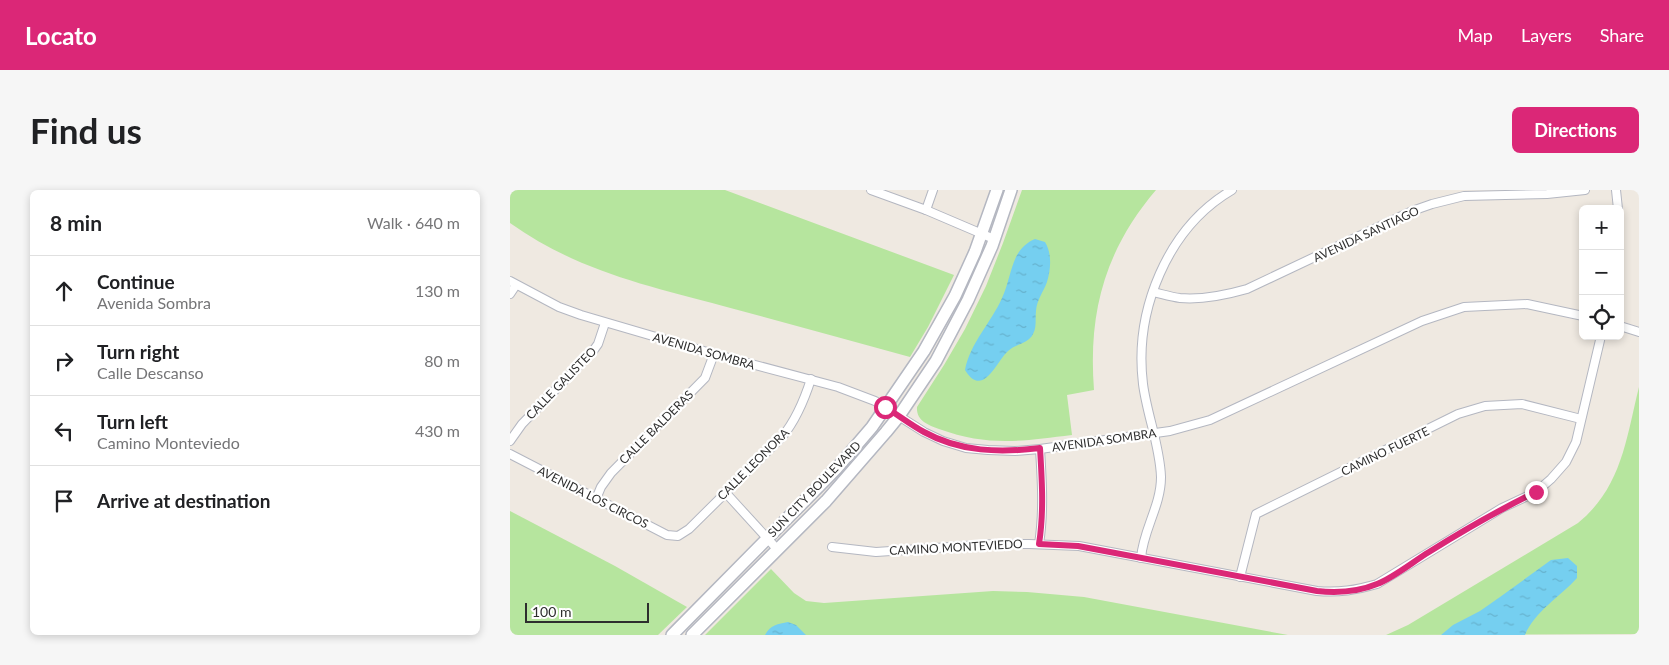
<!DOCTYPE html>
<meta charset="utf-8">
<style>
:root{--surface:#fff;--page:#f6f6f6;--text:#202124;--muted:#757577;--line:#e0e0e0;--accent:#db2777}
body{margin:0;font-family:Lato,sans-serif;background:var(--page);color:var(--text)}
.controls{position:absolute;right:15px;top:15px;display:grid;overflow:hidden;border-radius:8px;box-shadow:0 2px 8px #0003}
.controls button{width:45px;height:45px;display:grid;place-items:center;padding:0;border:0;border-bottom:1px solid var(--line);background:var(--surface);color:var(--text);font:25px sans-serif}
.scale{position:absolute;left:15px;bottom:12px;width:124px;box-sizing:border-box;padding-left:5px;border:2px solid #2e2e2e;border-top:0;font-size:14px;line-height:18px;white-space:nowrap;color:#2e2e2e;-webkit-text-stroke:4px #fff;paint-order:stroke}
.stop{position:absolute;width:15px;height:15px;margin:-11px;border:4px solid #db2777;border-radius:50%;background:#fff}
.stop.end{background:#db2777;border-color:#fff;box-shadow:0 1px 5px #0008}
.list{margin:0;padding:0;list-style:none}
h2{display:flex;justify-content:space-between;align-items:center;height:65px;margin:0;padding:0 20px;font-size:21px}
h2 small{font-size:16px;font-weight:400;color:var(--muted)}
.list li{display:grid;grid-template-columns:32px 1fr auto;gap:15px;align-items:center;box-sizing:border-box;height:70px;padding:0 20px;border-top:1px solid var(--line)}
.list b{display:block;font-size:19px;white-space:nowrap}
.list p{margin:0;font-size:16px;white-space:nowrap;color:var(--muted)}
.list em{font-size:16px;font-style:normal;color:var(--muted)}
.icon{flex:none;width:28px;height:28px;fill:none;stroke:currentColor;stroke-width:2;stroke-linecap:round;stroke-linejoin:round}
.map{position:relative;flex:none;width:1129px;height:445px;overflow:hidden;border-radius:8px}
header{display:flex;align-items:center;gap:30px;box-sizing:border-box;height:70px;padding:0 25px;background:var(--accent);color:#fff}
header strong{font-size:24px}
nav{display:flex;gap:28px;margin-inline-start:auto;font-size:18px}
.intro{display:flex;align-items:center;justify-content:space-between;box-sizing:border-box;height:120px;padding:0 30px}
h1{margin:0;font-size:35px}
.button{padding:12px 22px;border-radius:8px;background:var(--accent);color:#fff;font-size:18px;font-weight:700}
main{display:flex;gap:30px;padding:0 30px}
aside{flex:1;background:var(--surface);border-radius:8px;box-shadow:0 2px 8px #0003}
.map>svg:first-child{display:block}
.grass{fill:#b6e59e}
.water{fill:url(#water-ripples)}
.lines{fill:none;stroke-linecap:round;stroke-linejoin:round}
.street-casing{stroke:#b4b7c1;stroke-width:10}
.secondary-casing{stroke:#b4b7c1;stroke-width:14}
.street{stroke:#fff;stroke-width:8}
.secondary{stroke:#fff;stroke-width:11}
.route{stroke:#db2777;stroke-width:6}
.labels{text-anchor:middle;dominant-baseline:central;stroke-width:4.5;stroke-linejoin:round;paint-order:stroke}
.street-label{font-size:12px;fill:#2e2e2e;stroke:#fff}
</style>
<header>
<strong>Locato</strong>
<nav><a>Map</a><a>Layers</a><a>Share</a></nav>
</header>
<div class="intro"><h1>Find us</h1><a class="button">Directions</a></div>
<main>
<aside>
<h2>8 min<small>Walk · 640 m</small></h2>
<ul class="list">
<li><svg class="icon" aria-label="ahead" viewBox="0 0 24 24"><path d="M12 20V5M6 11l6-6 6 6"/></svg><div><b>Continue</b><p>Avenida Sombra</p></div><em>130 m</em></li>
<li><svg class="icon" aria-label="right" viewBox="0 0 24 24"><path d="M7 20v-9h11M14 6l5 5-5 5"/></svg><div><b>Turn right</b><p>Calle Descanso</p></div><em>80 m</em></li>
<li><svg class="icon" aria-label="left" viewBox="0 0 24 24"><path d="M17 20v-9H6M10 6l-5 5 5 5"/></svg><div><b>Turn left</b><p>Camino Monteviedo</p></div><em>430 m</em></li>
<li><svg class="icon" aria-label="arrive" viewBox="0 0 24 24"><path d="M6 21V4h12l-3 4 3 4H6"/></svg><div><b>Arrive at destination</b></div></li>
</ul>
</aside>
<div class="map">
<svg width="1129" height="445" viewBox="0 0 1129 445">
<defs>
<pattern id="water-ripples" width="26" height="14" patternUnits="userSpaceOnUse" patternTransform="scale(1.25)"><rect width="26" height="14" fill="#75cff0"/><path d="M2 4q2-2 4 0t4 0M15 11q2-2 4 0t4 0" fill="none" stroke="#66b2ce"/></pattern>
</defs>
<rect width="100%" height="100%" fill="#efe9e1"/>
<g class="grass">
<path d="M0,0H215L444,85L418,137L400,167C338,150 276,133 213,116C135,95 68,81 0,33Z"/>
<path d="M512,0H646C595,60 578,122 584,200L557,205L562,245C512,251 479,257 429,239C418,235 406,231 407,217L434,175L455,139L476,96L493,53Z"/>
<path d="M1129,197V444L876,445L898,435L1068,333C1112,297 1116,249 1129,197Z"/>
<polygon points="0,321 105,376 177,417 148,445 0,445"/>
<polygon points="261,379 284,403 296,411 314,413 483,401 517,402 574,407 778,445 195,445"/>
</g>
<g class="water">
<path d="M525,49L535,52C542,63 541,79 537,92C533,103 527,109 526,121C525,129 527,137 523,144C519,153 506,154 498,161C486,172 473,209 455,180C460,153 481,133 492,108C498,95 500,80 506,67C510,59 517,52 525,49Z"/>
<path d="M1058,368L1067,376V388C1050,407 1025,421 1015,445H931L943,435L970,421L990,407L1041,370Z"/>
<path d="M278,432L286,435L296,445H255C260,435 268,434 278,432Z"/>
</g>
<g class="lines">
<g class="street-casing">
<g id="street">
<polyline points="361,0 416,20 484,49"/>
<polyline points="1106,0 1108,19"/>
<polyline points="416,20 423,0"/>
<polyline points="0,91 49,117 71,125 204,164 328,197 365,211 414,242 433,251 456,258 478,260 505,261 530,259 660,241 700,230 912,131 954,117 1017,114 1073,126"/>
<path d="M643,102C652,104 661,107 670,108C693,110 716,105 737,99L902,21L922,14L954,6L1037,4L1075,0"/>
<polyline points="0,104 6,95"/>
<polyline points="1110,136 1129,142"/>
<polyline points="0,251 12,234 83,161 88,154 95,133"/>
<path d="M0,264L157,345L168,346L179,339L272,247C286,230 294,211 301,189"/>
<polyline points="215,302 267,359"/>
<polyline points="86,309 91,297 101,283 195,188 204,164"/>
<path d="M529,354C534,322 532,291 530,259"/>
<path d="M322,357L366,362L485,354H519L569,356L807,401C829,403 846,400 867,394L992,318L1026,302L1041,289L1056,272L1066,252L1091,146"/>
<path d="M631,368C633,340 651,316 651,287C650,256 637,225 633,194C624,121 657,38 722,0"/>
<polyline points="730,387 746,324 948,224 975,216 1012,214 1071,229"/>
</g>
</g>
<g class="secondary-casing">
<g id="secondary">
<polyline points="162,445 326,279 362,237 414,161 445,106 465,62 487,0"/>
<polyline points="182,445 316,311 376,242 389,226 426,171 458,110 482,56 501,0"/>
</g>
</g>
<use href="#street" class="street"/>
<use href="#secondary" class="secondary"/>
</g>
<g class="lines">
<path class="route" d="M375,217C388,225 401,235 414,242C450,262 490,263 530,258C532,291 534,322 529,354L568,356L807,401C827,403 848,402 867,394C883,388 904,371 919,362C954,340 989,320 1026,302"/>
</g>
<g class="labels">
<g class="street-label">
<text transform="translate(856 44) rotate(-25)">AVENIDA SANTIAGO</text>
<text transform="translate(194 161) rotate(16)">AVENIDA SOMBRA</text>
<text transform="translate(51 193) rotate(-46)">CALLE GALISTEO</text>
<text transform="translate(146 237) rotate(-45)">CALLE BALDERAS</text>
<text transform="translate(594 250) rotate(-8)">AVENIDA SOMBRA</text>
<text transform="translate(875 261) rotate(-26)">CAMINO FUERTE</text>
<text transform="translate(243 274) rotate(-45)">CALLE LEONORA</text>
<text transform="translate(304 299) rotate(-46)">SUN CITY BOULEVARD</text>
<text transform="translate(83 307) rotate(27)">AVENIDA LOS CIRCOS</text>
<text transform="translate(446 357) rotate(-3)">CAMINO MONTEVIEDO</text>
</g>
</g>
</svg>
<div class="controls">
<button>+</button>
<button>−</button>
<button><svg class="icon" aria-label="locate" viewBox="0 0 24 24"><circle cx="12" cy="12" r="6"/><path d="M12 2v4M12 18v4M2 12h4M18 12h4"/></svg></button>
</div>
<div class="scale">100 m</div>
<div class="stop" style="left:375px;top:217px"></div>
<div class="stop end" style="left:1026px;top:302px"></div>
</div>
</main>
